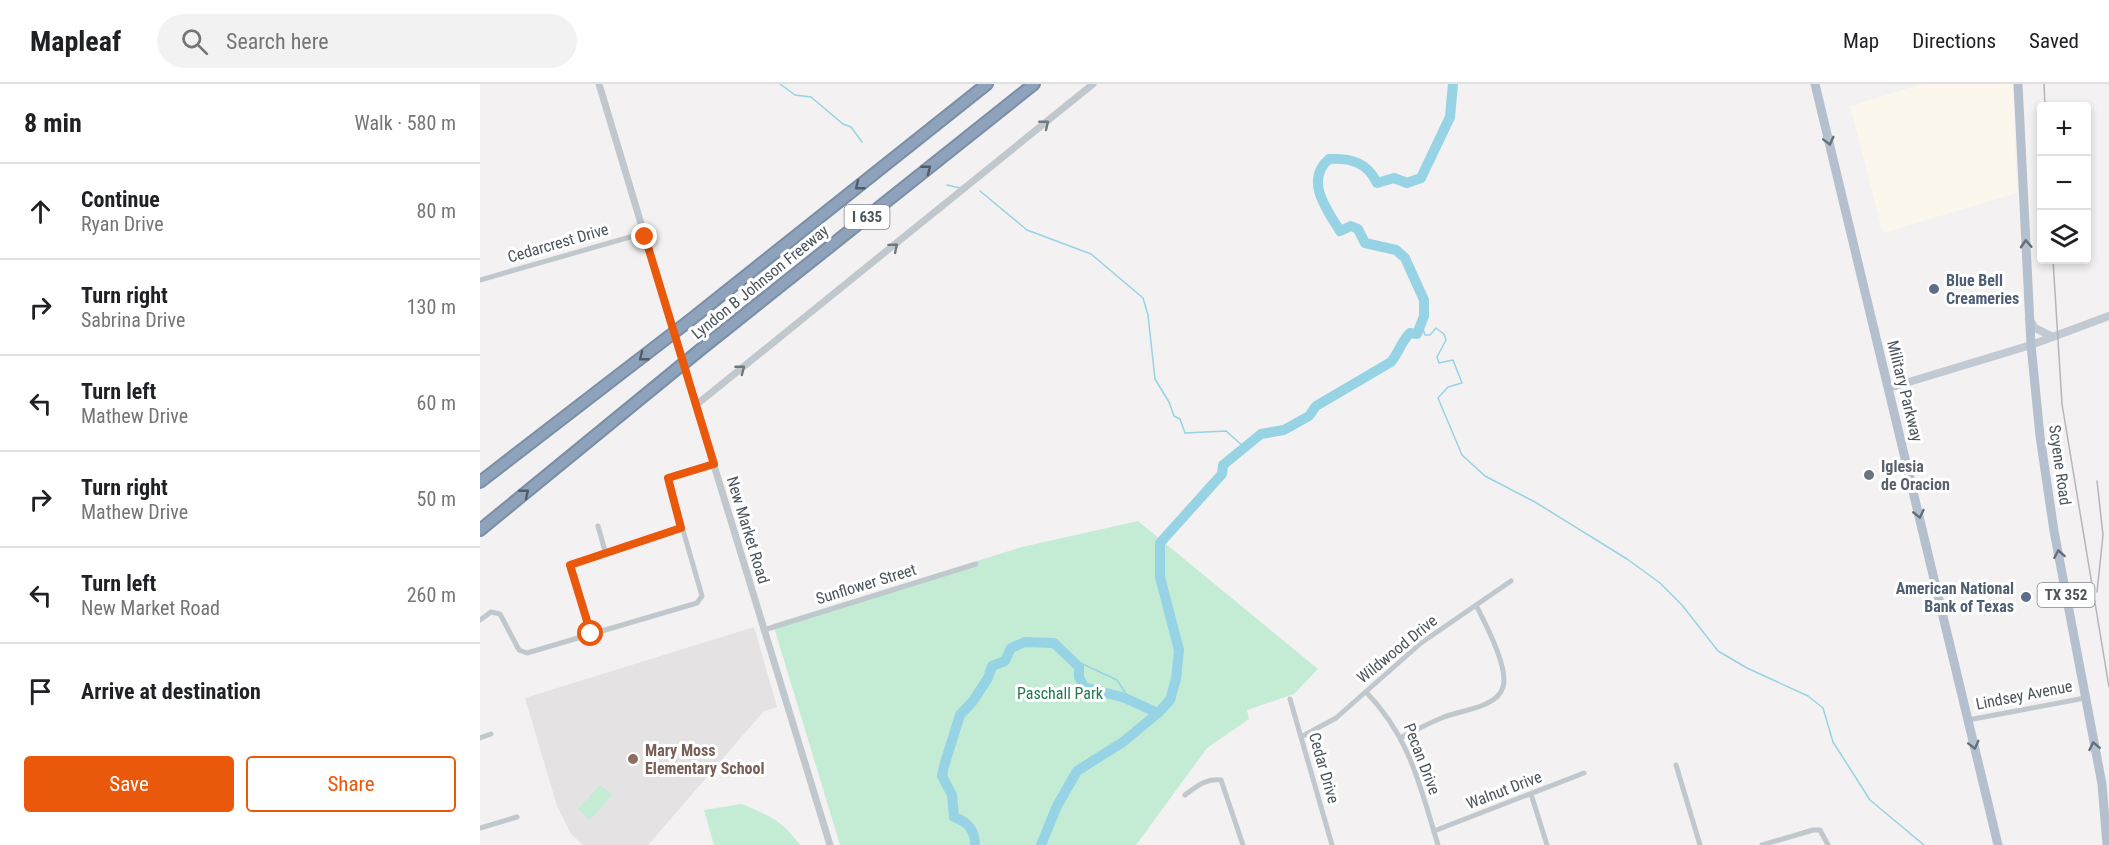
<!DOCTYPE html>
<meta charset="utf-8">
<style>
:root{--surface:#fff;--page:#f2f2f2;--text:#202124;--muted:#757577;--line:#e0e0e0;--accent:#ea580c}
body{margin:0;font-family:"Roboto Condensed",sans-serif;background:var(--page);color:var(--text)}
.controls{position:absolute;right:18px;top:18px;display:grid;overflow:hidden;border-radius:6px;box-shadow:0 3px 9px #0003}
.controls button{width:54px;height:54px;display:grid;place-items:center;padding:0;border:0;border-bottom:2px solid var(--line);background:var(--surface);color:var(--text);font:30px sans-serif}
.stop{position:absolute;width:18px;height:18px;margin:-14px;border:4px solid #ea580c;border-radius:50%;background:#fff}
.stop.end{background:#ea580c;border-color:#fff;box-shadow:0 2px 6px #0008}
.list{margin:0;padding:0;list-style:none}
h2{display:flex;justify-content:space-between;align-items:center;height:78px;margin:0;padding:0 24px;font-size:26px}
h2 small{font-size:20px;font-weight:400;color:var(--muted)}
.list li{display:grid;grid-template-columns:39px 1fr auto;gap:18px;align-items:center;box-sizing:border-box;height:96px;padding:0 24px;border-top:2px solid var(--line)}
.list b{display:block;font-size:22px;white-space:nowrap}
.list p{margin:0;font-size:20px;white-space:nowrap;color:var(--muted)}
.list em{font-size:20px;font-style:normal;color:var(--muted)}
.actions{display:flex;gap:12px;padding:18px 24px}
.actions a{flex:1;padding:14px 0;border:2px solid var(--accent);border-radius:6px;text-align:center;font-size:21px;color:var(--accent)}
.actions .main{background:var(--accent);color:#fff}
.icon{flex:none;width:33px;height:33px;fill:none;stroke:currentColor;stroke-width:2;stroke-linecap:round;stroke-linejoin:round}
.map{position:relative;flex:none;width:1629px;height:761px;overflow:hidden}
header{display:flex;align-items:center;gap:36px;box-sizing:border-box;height:84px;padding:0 30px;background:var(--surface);border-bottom:2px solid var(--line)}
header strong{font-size:28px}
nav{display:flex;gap:33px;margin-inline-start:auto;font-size:21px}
.search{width:420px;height:54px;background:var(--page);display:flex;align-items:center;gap:15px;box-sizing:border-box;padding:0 21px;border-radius:33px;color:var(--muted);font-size:22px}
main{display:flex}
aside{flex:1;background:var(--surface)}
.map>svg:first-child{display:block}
.commercial{fill:#fbf7ed}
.education{fill:#e4e2e2}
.green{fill:#c4ecd5}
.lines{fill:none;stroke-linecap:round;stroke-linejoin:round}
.stream{stroke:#96d3e5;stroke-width:1.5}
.river{stroke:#96d3e5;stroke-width:10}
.motorway-casing{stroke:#798ea7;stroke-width:14}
.minor{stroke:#c0c8ce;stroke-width:5}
.tertiary{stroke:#c0c8ce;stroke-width:7}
.secondary{stroke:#c1c9d3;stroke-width:8}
.primary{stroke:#b4c0cd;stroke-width:9}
.motorway{stroke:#8ea3bb;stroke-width:10}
.rail{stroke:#b4b6bb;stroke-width:1.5}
.tertiary-bridge{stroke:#c0c8ce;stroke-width:7}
.oneway{stroke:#6d777f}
.oneway2{stroke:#646f79}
.oneway3{stroke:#515c66}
.route{stroke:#ea580c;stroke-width:8}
.service-dot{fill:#5c6f8a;stroke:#fff;stroke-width:2}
.worship-dot{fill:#6b7280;stroke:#fff;stroke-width:2}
.education-dot{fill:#8d6e63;stroke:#fff;stroke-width:2}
.labels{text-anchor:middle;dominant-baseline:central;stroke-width:6;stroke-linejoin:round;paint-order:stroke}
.shield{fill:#fff;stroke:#80878e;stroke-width:1.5}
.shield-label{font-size:15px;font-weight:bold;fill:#4a545d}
.street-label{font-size:16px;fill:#4a545d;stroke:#fff}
.service-label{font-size:16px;font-weight:bold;fill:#4e5e75;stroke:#fff;text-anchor:start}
.worship-label{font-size:16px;font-weight:bold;fill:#5b616d;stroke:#fff;text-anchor:start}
.park-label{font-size:16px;fill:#20794f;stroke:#fff}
.education-label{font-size:16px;font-weight:bold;fill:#785e54;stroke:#fff;text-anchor:start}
</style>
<header>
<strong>Mapleaf</strong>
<div class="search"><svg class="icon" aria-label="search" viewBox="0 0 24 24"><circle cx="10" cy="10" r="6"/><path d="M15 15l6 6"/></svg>Search here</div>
<nav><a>Map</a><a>Directions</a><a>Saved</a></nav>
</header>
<main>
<aside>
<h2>8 min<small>Walk · 580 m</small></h2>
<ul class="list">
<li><svg class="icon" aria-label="ahead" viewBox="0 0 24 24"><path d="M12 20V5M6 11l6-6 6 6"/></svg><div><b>Continue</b><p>Ryan Drive</p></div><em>80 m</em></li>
<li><svg class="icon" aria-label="right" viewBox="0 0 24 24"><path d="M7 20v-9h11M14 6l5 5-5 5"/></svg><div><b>Turn right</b><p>Sabrina Drive</p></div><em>130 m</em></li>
<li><svg class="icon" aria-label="left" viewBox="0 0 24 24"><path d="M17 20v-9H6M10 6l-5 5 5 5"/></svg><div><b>Turn left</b><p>Mathew Drive</p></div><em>60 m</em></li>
<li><svg class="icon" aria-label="right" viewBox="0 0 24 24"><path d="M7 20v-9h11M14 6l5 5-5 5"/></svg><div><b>Turn right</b><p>Mathew Drive</p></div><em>50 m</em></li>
<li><svg class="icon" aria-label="left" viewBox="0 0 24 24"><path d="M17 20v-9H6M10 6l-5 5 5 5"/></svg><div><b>Turn left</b><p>New Market Road</p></div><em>260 m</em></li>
<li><svg class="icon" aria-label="arrive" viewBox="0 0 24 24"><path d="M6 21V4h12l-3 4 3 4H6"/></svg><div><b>Arrive at destination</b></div></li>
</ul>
<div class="actions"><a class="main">Save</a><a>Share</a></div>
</aside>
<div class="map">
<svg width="1629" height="761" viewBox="0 0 1629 761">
<rect width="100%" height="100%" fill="#f3f1f1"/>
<polygon class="commercial" points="1442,0 1533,0 1537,109 1403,149 1370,22"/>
<polygon class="education" points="274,543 297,623 284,627 168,761 103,761 91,750 77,722 45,614"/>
<g class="green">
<polygon points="658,437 838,585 814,610 767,626 769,635 727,664 656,761 360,761 293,540 542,463"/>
<polygon points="120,701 132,711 110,736 98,725"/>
<path d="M261,720C289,731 302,737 320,761H234L224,726Z"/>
</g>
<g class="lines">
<g class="stream">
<polyline points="300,0 315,11 331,13 363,40 371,43 382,58"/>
<polyline points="467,101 480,104"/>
<polyline points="500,107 547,146 611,170 663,214 668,231 675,295 689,318 694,332 700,335 705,349 746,347 764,363"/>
<polyline points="941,239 945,251 950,251 956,244 964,250 966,256 957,273 959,279 973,276 982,299 968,303 958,314 982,371 1005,392 1055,418 1147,475 1180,499 1202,521 1238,567 1267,584 1328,612 1343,624 1353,658 1390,716 1444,761"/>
<polyline points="594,576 637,596 650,616"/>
</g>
<g class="river">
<path d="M495,761C495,746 488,738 474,733L472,711L462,692L464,682L480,631L493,617L508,594L512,582L525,577L531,564L545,558L574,559L599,583V593L604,603L645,614L678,629"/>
<path d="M561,761L577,722L597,687L643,658L678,629L690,616L696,595L699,566L680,493V459L742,390L743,381L781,350L804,346L829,332L836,322L911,278C919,268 921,258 930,249L937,250L944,232V216L925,174L916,166L885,159L878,145L871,142L860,147C847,126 824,96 849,75C871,74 887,78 897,99L914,94L927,99L941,94L970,33L973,0"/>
</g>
<g class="motorway-casing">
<g id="motorway">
<polyline points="0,398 209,237 507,0"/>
<polyline points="0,446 220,266 554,0"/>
</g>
</g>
<g class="minor">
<polyline points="0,196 164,149"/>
<polyline points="118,442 125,467"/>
<polyline points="0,536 11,528 20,530 39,566 47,569 217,519 222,512 188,394 234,380"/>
<polyline points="284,546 496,480"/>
<polyline points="111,550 90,481 201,444"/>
<path d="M886,608C930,653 940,702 958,761"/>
<polyline points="810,615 852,761"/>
<polyline points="1488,636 1605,614"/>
<polyline points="821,653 856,634 941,559 1031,497"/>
<path d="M922,653C936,646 949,639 964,633C981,626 1017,624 1023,603C1029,584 1005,539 996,521"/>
<polyline points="0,654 11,650"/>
<polyline points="1196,681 1220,761"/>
<polyline points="1051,710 1067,761"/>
<path d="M705,711C717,702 726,694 741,696L763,761"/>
<polyline points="0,744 37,733"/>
<polyline points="954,747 1104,689"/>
<polyline points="1282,761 1333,746 1340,746 1348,761"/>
</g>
<g class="tertiary">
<polyline points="119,0 185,219"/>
<polyline points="215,319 350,761"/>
<polyline points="216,321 613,0"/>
</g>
<g class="secondary">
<polyline points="1549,235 1555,244 1571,252"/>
<polyline points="1409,304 1551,261 1629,232"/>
</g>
<g class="primary">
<polyline points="1335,0 1518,761"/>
<polyline points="1538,0 1551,261 1560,352 1574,447 1622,700 1627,761"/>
</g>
<use href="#motorway" class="motorway"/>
<g class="rail">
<polyline points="1564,0 1565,22"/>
<polyline points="1573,176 1582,320 1629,603"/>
<polyline points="1617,508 1623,451 1617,397"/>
</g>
<polyline class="tertiary-bridge" points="185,219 213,311"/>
</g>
<defs><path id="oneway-chevron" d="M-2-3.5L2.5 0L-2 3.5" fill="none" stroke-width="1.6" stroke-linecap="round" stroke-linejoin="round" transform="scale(1.5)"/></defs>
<g class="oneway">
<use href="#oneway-chevron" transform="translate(565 40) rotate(-39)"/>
<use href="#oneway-chevron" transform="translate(414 163) rotate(-40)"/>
<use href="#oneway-chevron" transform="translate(261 285) rotate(-38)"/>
</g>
<g class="oneway2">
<use href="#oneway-chevron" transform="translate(1349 57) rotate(76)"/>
<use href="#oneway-chevron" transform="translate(1546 160) rotate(-93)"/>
<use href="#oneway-chevron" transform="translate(1439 430) rotate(77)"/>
<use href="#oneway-chevron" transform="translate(1579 470) rotate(-100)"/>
<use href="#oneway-chevron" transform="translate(1494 661) rotate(76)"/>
<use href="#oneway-chevron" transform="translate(1614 662) rotate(-101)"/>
</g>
<g class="oneway3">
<use href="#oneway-chevron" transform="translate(447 85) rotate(-38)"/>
<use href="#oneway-chevron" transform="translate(379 102) rotate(142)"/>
<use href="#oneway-chevron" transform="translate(163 273) rotate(142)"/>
<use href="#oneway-chevron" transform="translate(45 409) rotate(-39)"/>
</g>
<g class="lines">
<polyline class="route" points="111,550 90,481 201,444 188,394 234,380 165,153"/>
</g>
<g class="service-dot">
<circle cx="1454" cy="205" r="6"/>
<circle cx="1546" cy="513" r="6"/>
</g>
<circle class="worship-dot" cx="1389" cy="391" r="6"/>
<circle class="education-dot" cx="153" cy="675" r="6"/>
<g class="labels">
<g class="shield">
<rect x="364.5" y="121" width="45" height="24" rx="4.5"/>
<rect x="1557.5" y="499" width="57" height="24" rx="4.5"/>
</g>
<g class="shield-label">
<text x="387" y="133">I 635</text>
<text x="1586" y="511">TX 352</text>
</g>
<g class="street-label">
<text transform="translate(78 159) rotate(-16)">Cedarcrest Drive</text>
<text transform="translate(280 198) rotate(-39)">Lyndon B Johnson Freeway</text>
<text transform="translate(1425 307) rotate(76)">Military Parkway</text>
<text transform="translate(1580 381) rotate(82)">Scyene Road</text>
<text transform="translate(268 446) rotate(73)">New Market Road</text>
<text transform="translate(386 500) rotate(-17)">Sunflower Street</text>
<text transform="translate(917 565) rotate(-39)">Wildwood Drive</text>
<text transform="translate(1544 611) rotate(-11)">Lindsey Avenue</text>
<text transform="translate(942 675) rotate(69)">Pecan Drive</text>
<text transform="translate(844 684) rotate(74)">Cedar Drive</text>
<text transform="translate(1024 706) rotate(-21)">Walnut Drive</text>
</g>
<g class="service-label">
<text x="1466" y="196">Blue Bell<tspan x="1466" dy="18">Creameries</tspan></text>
<text x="1534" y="504" text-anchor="end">American National<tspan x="1534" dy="18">Bank of Texas</tspan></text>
</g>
<g class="worship-label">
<text x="1401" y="382">Iglesia<tspan x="1401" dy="18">de Oracion</tspan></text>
</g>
<g class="park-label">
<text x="580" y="609">Paschall Park</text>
</g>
<g class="education-label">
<text x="165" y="666">Mary Moss<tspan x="165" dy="18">Elementary School</tspan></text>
</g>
</g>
</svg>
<div class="controls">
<button>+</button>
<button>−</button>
<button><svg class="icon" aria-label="layers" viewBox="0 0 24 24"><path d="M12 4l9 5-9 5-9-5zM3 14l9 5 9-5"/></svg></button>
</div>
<div class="stop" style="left:111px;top:550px"></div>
<div class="stop end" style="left:165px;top:153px"></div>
</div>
</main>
